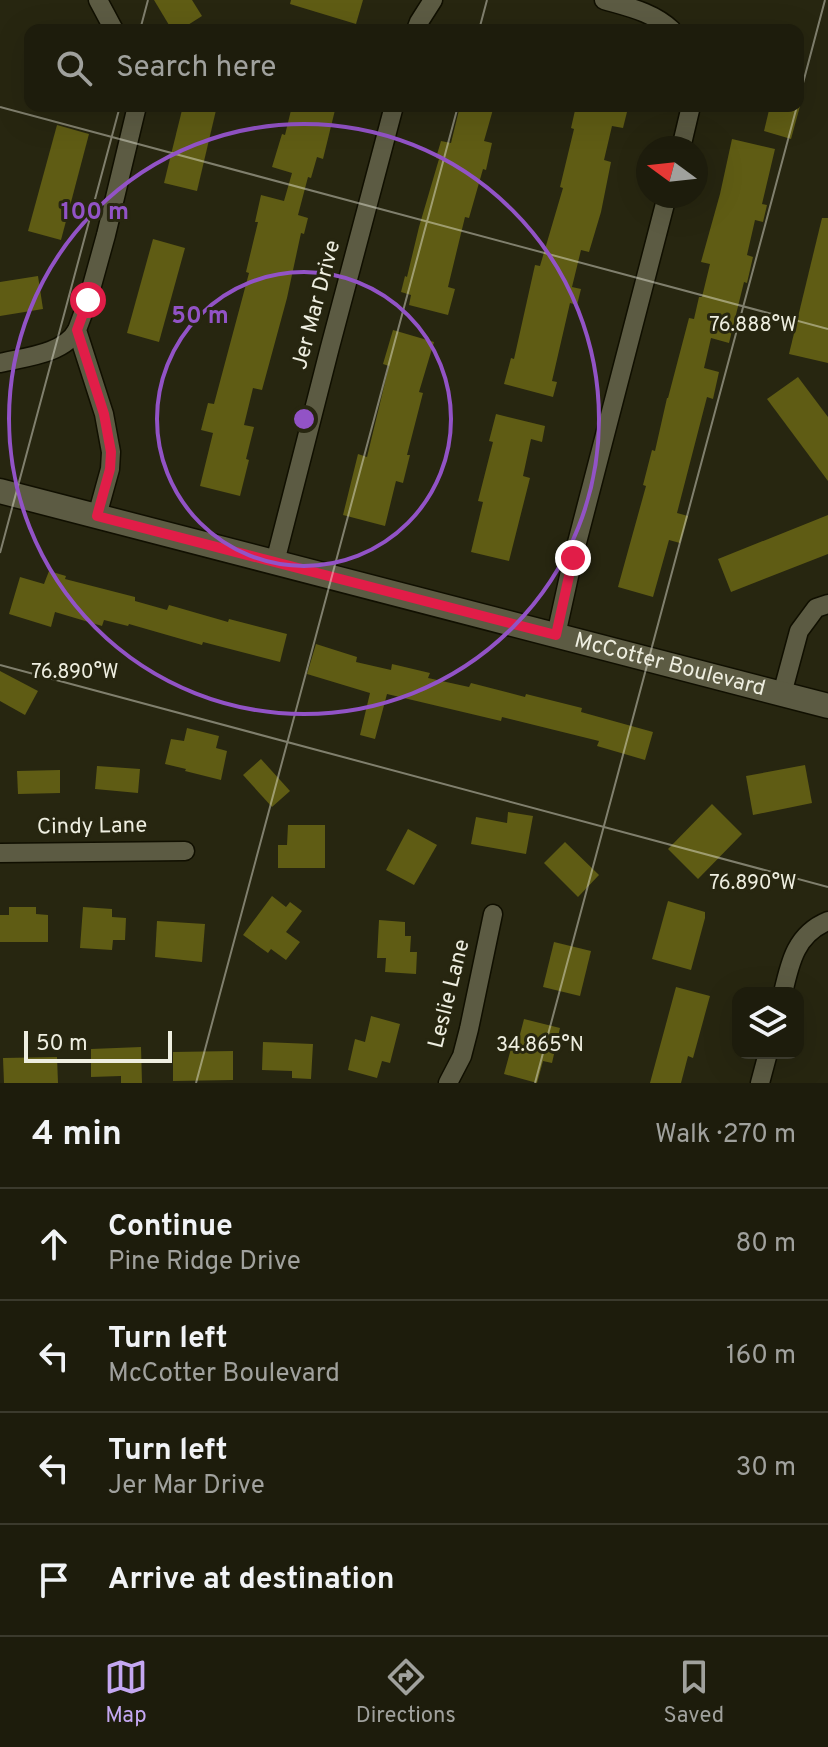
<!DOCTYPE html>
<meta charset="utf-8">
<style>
:root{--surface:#1d1c0c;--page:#2a291a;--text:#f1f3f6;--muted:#a0a19d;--line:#3b3a2d;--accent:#c4a7f1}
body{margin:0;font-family:Overpass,sans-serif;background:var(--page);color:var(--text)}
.controls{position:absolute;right:24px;bottom:24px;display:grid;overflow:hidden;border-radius:16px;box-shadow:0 8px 32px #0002}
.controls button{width:72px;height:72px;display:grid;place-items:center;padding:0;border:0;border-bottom:2px solid var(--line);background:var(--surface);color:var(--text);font:40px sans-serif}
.compass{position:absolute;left:636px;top:136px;width:72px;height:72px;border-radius:50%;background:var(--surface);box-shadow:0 8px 32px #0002;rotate:285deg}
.scale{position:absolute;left:24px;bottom:20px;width:148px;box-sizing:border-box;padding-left:8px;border:4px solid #eeeee0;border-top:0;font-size:22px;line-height:28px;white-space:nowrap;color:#eeeee0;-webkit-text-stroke:6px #272610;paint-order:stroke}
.stop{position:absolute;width:24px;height:24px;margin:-18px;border:6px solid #e11d48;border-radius:50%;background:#fff}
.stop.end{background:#e11d48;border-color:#fff;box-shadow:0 2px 8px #0008}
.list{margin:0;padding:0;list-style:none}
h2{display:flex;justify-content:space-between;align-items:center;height:104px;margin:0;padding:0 32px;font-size:34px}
h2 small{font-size:26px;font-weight:400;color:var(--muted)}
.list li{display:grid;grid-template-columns:52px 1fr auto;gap:24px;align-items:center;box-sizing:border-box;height:112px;padding:0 32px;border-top:2px solid var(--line)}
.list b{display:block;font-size:30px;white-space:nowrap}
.list p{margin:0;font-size:26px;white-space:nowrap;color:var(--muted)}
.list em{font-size:26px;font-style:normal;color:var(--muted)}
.icon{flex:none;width:44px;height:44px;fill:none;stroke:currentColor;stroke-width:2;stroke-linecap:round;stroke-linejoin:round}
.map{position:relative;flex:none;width:828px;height:1083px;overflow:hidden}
.search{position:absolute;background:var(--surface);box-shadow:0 8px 32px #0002;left:24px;right:24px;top:24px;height:88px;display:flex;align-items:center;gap:20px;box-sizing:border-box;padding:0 28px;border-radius:16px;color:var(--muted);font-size:30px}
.sheet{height:552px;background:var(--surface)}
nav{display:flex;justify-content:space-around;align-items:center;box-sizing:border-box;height:112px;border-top:2px solid var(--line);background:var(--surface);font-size:22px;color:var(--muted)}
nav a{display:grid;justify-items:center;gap:4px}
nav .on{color:var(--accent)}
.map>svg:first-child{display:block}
.building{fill:#5f5c14}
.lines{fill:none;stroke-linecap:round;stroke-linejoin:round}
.minor-casing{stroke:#100f00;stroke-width:21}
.tertiary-casing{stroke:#100f00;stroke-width:27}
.minor{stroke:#5c5b43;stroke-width:18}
.tertiary{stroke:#5c5b43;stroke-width:24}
.route{stroke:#e11d48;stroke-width:10}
.ticks{fill:none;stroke:#eeeee0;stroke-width:2;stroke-opacity:0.45}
.ring{fill:none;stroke:#9253c6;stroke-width:4}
.labels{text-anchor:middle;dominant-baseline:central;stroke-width:6;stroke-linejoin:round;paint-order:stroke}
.street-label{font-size:22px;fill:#eeeee0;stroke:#272610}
.ticks-label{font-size:20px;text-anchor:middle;fill:#eeeee0;stroke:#272610;stroke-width:6;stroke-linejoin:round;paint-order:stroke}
.centre{fill:#9253c6;stroke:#272610;stroke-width:4}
.ring-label{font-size:24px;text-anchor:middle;font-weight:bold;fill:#9253c6;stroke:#272610;stroke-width:6;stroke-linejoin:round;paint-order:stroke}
</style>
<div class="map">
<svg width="828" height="1083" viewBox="0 0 828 1083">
<rect width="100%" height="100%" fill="#272610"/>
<g class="building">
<polygon points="154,0 192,0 202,16 180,30 172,30"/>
<polygon points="291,0 363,0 356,24 290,4"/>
<polygon points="183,106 217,106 197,191 164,183"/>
<polygon points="292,106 336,106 323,159 317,157 311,178 308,177 298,215 308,218 304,234 301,233 287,298 262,390 253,388 244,425 254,427 246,459 249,460 240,496 200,486 213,433 201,430 208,403 214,404 249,273 246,272 258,222 255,222 261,195 284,201 292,173 272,167 282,134 285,135"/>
<polygon points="460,106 494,106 484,141 492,143 486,170 483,169 469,218 465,217 448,287 455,289 448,315 409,305 411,295 401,292 405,276 407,277 419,227 439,159 436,158 441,141 451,143"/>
<polygon points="576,106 604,106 627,112 623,128 612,126 604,160 611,162 601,212 589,252 581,250 572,287 581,289 577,305 570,303 552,381 557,382 553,397 504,384 511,358 514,359 535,265 540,266 563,188 560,187 574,129 571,128"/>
<polygon points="770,106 800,106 791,139 764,131"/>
<polygon points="57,125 89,134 61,240 28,231"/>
<polygon points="732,139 775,149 762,204 767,205 763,222 755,220 747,255 753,257 747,283 744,282 729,343 711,338 704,368 719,372 713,399 707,397 677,513 688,516 680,543 669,540 653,597 618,587 646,486 643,485 652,450 655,451 667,398 668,398 689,318 694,319 699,297 702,297 710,264 701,262 720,194"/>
<polygon points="822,218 828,218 828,363 789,354"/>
<polygon points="153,239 185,248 159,342 127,333"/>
<polygon points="38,276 43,309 0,316 0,282"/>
<polygon points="393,330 434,342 419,392 423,393 407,455 410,455 403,483 396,481 385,526 343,515 358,454 367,457 389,366 383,364"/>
<polygon points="798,377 828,417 828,481 767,399"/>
<polygon points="496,414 545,426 542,442 531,439 523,476 530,478 509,561 471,552 483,502 478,501 493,442 489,441"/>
<polygon points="828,515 828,554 731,592 718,559"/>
<polygon points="49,571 66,576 65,579 135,597 135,601 167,610 169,605 228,622 229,619 287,634 280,662 203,642 202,645 129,624 128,626 104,620 102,626 55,612 51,627 9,614 20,577 44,584"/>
<polygon points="316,644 357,657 356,662 391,670 392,664 430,673 428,678 469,687 471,683 525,697 526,694 582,708 581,712 653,732 645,760 597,746 599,741 502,717 501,721 387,694 375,739 360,735 370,693 307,674"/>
<polygon points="0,671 38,691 25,715 0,701"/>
<polygon points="187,728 219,736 216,748 227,751 221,780 185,771 186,769 165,764 171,739 184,741"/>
<polygon points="261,759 290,791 272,807 243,775"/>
<polygon points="805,765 812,803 753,815 746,776"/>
<polygon points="97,766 140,769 138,793 95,789"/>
<polygon points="60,770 60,793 18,794 17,771"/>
<polygon points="712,804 742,834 698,879 668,849"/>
<polygon points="508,812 533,816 526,854 471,844 476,817 507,823"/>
<polygon points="288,825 325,825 325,868 278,868 278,845 287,845"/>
<polygon points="408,829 437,845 414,885 386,870"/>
<polygon points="565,842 599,875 578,897 544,863"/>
<polygon points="272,896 286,907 290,902 302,911 286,932 300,942 286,960 271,949 268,953 243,935"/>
<polygon points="668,901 705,912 705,918 691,970 652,959"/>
<polygon points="9,907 36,907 36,914 48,915 48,942 0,942 0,915 9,915"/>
<polygon points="83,907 112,909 112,917 126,918 125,940 113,940 112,950 80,948"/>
<polygon points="379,920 405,922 405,936 411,936 410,952 417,952 416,974 385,972 386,958 377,958"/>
<polygon points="157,921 205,924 202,962 155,957"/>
<polygon points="554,942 591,951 580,996 543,987"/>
<polygon points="676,987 710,996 693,1058 688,1056 681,1083 650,1083"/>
<polygon points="371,1016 400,1024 390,1063 382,1061 377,1078 348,1070 355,1039 365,1042"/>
<polygon points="524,1019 560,1028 552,1063 543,1061 537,1083 504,1074 512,1045 517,1046"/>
<polygon points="263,1042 313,1044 311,1079 292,1078 292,1071 262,1070"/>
<polygon points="141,1047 142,1083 121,1083 121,1076 91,1077 91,1049"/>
<polygon points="233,1051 233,1080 173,1081 173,1052"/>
<polygon points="57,1057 58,1083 4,1083 3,1058"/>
</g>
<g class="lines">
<g class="minor-casing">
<g id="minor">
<polyline points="98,0 114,30"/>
<path d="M604,0C628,7 653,12 672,30"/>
<polyline points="416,30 419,22 433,0"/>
<polyline points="681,148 691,106"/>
<path d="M0,363C25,357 64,354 77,330"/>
<polyline points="97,516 110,469 111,452 104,414 77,330 88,300 106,235 137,106"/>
<polyline points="275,562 330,347 394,106"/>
<polyline points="556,635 573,558 667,196"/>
<polyline points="782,694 799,631 816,608 828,604"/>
<polyline points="0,853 185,851"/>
<path d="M783,993C790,962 796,934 828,921"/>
<polyline points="448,1083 462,1056 469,1029 493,914"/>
<polyline points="760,1083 768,1053"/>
</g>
</g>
<g class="tertiary-casing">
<g id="tertiary">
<path id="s1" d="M0,491L828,706"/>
</g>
</g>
<use href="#minor" class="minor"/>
<use href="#tertiary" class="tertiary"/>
</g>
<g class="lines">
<polyline class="route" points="88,300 77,330 104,414 111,452 110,469 97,516 556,635 573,558"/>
</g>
<path class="ticks" d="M140,30L148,0M479,30L487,0M798,102L825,0M0,107L828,329M0,553L120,106M0,665L828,887M196,1083L458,106M535,1083L797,106"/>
<g class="ring">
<circle cx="304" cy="419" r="147"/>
<circle cx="304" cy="419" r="295"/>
</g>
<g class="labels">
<g class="street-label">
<text transform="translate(317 305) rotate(-75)">Jer Mar Drive</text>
<text stroke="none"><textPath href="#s1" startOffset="692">McCotter Boulevard</textPath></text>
<text transform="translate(92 827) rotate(-1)">Cindy Lane</text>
<text transform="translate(450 994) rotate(-76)">Leslie Lane</text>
</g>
</g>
<g class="ticks-label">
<text x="753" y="331">76.888°W</text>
<text x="75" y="678">76.890°W</text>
<text x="753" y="889">76.890°W</text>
<text x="540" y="1051">34.865°N</text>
</g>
<circle cx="304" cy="419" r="12" class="centre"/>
<g class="ring-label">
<text x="95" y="219">100 m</text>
<text x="200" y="323">50 m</text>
</g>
</svg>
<div class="controls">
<button><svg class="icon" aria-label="layers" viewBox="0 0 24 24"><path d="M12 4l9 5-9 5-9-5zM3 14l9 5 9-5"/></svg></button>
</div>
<svg class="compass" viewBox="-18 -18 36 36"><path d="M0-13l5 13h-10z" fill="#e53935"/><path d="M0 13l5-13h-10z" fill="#a0a19d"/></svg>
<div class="scale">50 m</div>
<div class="stop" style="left:88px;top:300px"></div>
<div class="stop end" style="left:573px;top:558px"></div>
<div class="search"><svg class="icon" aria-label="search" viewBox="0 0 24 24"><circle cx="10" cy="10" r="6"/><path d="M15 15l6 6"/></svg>Search here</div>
</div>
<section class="sheet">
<h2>4 min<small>Walk · 270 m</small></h2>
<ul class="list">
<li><svg class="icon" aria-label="ahead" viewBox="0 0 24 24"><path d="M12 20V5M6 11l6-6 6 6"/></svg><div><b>Continue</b><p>Pine Ridge Drive</p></div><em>80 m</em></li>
<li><svg class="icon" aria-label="left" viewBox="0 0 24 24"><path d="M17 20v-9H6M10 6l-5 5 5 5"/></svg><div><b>Turn left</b><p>McCotter Boulevard</p></div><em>160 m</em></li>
<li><svg class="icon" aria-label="left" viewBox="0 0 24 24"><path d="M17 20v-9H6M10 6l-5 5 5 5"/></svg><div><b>Turn left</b><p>Jer Mar Drive</p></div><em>30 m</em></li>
<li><svg class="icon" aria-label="arrive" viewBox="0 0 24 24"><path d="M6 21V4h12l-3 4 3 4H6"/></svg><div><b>Arrive at destination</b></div></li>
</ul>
</section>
<nav>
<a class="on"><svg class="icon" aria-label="map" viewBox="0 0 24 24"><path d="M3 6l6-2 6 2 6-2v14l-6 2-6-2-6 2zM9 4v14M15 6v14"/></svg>Map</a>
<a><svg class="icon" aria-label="directions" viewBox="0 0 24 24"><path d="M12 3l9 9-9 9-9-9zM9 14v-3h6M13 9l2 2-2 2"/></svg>Directions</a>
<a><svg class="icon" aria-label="saved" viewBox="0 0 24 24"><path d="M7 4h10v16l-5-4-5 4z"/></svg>Saved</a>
</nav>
